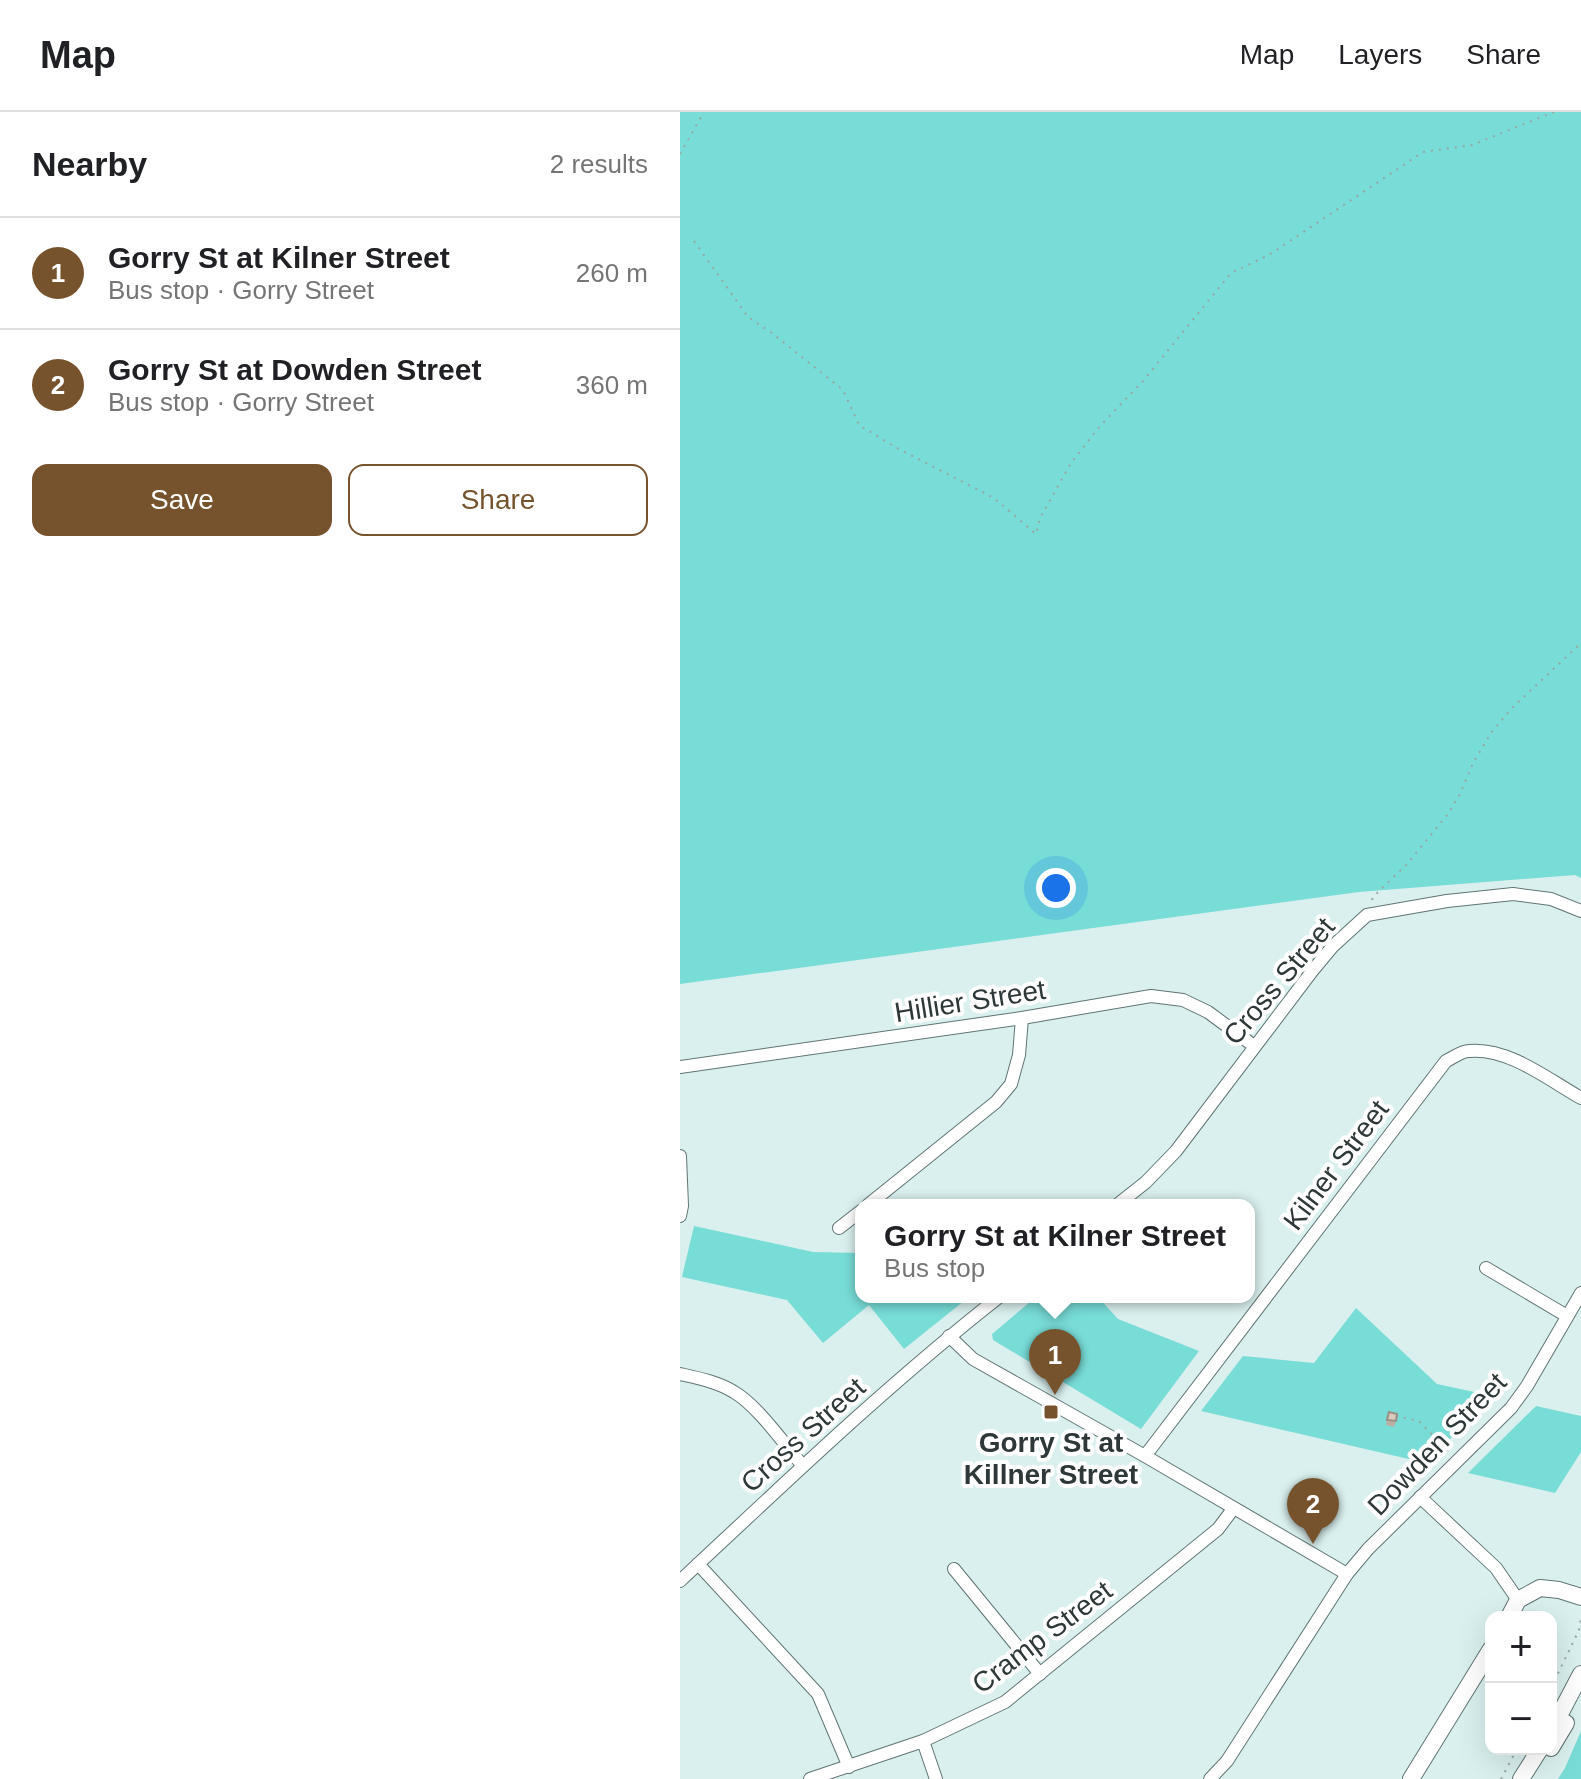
<!DOCTYPE html>
<meta charset="utf-8">
<style>
:root{--surface:#fff;--page:#f2f2f2;--text:#202124;--muted:#757577;--line:#e0e0e0;--accent:#76532c}
body{margin:0;font-family:Arial,sans-serif;background:var(--page);color:var(--text)}
.controls{position:absolute;right:24px;bottom:24px;display:grid;overflow:hidden;border-radius:16px;box-shadow:0 8px 32px #0002}
.controls button{width:72px;height:72px;display:grid;place-items:center;padding:0;border:0;border-bottom:2px solid var(--line);background:var(--surface);color:var(--text);font:40px sans-serif}
.you{position:absolute;left:376px;top:776px;width:28px;height:28px;margin:-20px;border:6px solid #fff;border-radius:50%;background:#1a73e8;box-shadow:0 0 0 12px #1a73e833}
.badge{display:grid;place-items:center;width:52px;height:52px;border-radius:50%;background:var(--accent);color:#fff;font-size:26px;font-weight:700}
.pin{position:absolute;translate:-50% -66px;filter:drop-shadow(0 2px 4px #0008)}
.pin::after{content:'';position:absolute;top:42px;width:28px;height:24px;background:inherit;clip-path:polygon(0 0,100% 0,50% 100%)}
.popup{position:absolute;left:175px;top:1087px;width:400px;height:104px;box-sizing:border-box;display:grid;place-content:center;border-radius:16px;background:var(--surface);filter:drop-shadow(0 2px 6px #0005);font-size:26px;white-space:nowrap;color:var(--muted)}
.popup b{font-size:30px;color:var(--text)}
.popup::after{content:'';position:absolute;left:50%;top:100%;margin-left:-16px;border:16px solid transparent;border-top-color:var(--surface)}
.list{margin:0;padding:0;list-style:none}
h2{display:flex;justify-content:space-between;align-items:center;height:104px;margin:0;padding:0 32px;font-size:34px}
h2 small{font-size:26px;font-weight:400;color:var(--muted)}
.list li{display:grid;grid-template-columns:52px 1fr auto;gap:24px;align-items:center;box-sizing:border-box;height:112px;padding:0 32px;border-top:2px solid var(--line)}
.list b{display:block;font-size:30px;white-space:nowrap}
.list p{margin:0;font-size:26px;white-space:nowrap;color:var(--muted)}
.list em{font-size:26px;font-style:normal;color:var(--muted)}
.actions{display:flex;gap:16px;padding:24px 32px}
.actions a{flex:1;padding:18px 0;border:2px solid var(--accent);border-radius:16px;text-align:center;font-size:28px;color:var(--accent)}
.actions .main{background:var(--accent);color:#fff}
.map{position:relative;flex:none;width:901px;height:1667px;overflow:hidden}
header{display:flex;align-items:center;gap:48px;box-sizing:border-box;height:112px;padding:0 40px;background:var(--surface);border-bottom:2px solid var(--line)}
header strong{font-size:38px}
nav{display:flex;gap:44px;margin-inline-start:auto;font-size:28px}
main{display:flex}
aside{flex:1;background:var(--surface)}
.map>svg:first-child{display:block}
.green{fill:#78dcd7}
.lines{fill:none;stroke-linecap:round;stroke-linejoin:round}
.minor-casing{stroke:#607574;stroke-width:14}
.tertiary-casing{stroke:#607574;stroke-width:18}
.path{stroke:#96a7a6;stroke-width:2;stroke-dasharray:2 6;stroke-linecap:butt}
.minor{stroke:#fff;stroke-width:12}
.tertiary{stroke:#fff;stroke-width:16}
.wall{fill:#bbafa3}
.building{fill:#daccbd;stroke:#998f84;stroke-width:2}
.poi-dot{fill:#76532c;stroke:#fff;stroke-width:3}
.labels{text-anchor:middle;dominant-baseline:central;stroke-width:8;stroke-linejoin:round;paint-order:stroke}
.street-label{font-size:28px;fill:#2f3838;stroke:#fff}
.poi-label{font-size:28px;font-weight:bold;fill:#2f3838;stroke:#fff}
</style>
<header>
<strong>Map</strong>
<nav><a>Map</a><a>Layers</a><a>Share</a></nav>
</header>
<main>
<aside>
<h2>Nearby<small>2 results</small></h2>
<ul class="list">
<li><span class="badge">1</span><div><b>Gorry St at Kilner Street</b><p>Bus stop · Gorry Street</p></div><em>260 m</em></li>
<li><span class="badge">2</span><div><b>Gorry St at Dowden Street</b><p>Bus stop · Gorry Street</p></div><em>360 m</em></li>
</ul>
<div class="actions"><a class="main">Save</a><a>Share</a></div>
</aside>
<div class="map">
<svg width="901" height="1667" viewBox="0 0 901 1667">
<rect width="100%" height="100%" fill="#d9f0ee"/>
<g class="green">
<polygon points="0,0 901,0 901,766 895,763 679,780 0,872"/>
<polygon points="14,1114 133,1140 181,1141 181,1185 289,1185 224,1237 189,1193 143,1231 107,1188 2,1165"/>
<polygon points="356,1185 418,1185 438,1207 519,1239 461,1317 313,1228 312,1222"/>
<polygon points="676,1196 757,1272 813,1284 746,1351 521,1299 563,1244 634,1251"/>
<polygon points="856,1294 901,1304 901,1340 875,1381 788,1361"/>
<polygon points="901,1619 901,1667 878,1667 885,1656"/>
</g>
<g class="lines">
<g class="minor-casing">
<g id="minor">
<polyline points="0,955 342,906 471,884 503,888 528,900 574,934"/>
<polyline points="0,1044 2,1094 0,1104"/>
<polyline points="188,1093 316,990 331,972 339,943 342,906"/>
<polyline points="437,1093 466,1070 496,1039 633,858 653,834 687,803 767,789 833,782 871,787 901,799"/>
<polyline points="159,1116 181,1099"/>
<polyline points="806,1156 887,1204"/>
<polyline points="269,1224 293,1247 465,1344 667,1462"/>
<path d="M0,1262C18,1266 38,1270 54,1280C78,1294 104,1332 123,1354"/>
<path d="M465,1344L766,949C773,946 781,939 789,939C828,935 869,968 901,986"/>
<polyline points="740,1385 816,1456 838,1488"/>
<polyline points="18,1452 138,1582 169,1655"/>
<polyline points="274,1457 360,1562"/>
<path d="M0,1469C104,1372 207,1273 319,1185"/>
<polyline points="243,1629 256,1667"/>
<polyline points="130,1667 243,1629 325,1590 538,1417 553,1397"/>
<polyline points="530,1667 547,1649 667,1462 688,1437 831,1296 847,1274 901,1181"/>
</g>
</g>
<g class="tertiary-casing">
<g id="tertiary">
<polyline points="829,1505 838,1488 860,1476 879,1478 901,1485"/>
<polyline points="871,1619 901,1562"/>
<polyline points="871,1636 886,1611"/>
<polyline points="731,1667 811,1537"/>
<polyline points="841,1667 860,1637"/>
</g>
</g>
<g class="path">
<polyline points="0,42 24,0"/>
<polyline points="14,129 68,205 92,221 163,278 179,313 215,335 314,386 356,422 360,406 391,351 420,314 463,269 551,161 589,143 743,40 792,33 874,0"/>
<polyline points="692,788 693,785 727,752 768,702 780,682 793,651 811,621 831,597 901,531"/>
<polyline points="716,1304 739,1309 768,1339"/>
<polyline points="871,1576 899,1518 901,1505"/>
<polyline points="821,1667 837,1637"/>
</g>
<use href="#minor" class="minor"/>
<use href="#tertiary" class="tertiary"/>
</g>
<polygon class="wall" points="709,1300 716,1309 714,1315 706,1313"/>
<polygon class="building" points="709,1300 717,1302 716,1309 707,1308"/>
<rect class="poi-dot" x="363" y="1292" width="16" height="16" rx="4"/>
<g class="labels">
<g class="street-label">
<text transform="translate(599 869) rotate(-50)">Cross Street</text>
<text transform="translate(290 889) rotate(-9)">Hillier Street</text>
<text transform="translate(656 1053) rotate(-53)">Kilner Street</text>
<text transform="translate(123 1323) rotate(-42)">Cross Street</text>
<text transform="translate(757 1332) rotate(-46)">Dowden Street</text>
<text transform="translate(362 1525) rotate(-37)">Cramp Street</text>
</g>
<g class="poi-label">
<text x="371" y="1330">Gorry St at<tspan x="371" dy="32">Killner Street</tspan></text>
</g>
</g>
</svg>
<div class="controls">
<button>+</button>
<button>−</button>
</div>
<div class="you"></div>
<div class="pin badge" style="left:375px;top:1283px">1</div>
<div class="popup"><b>Gorry St at Kilner Street</b>Bus stop</div>
<div class="pin badge" style="left:633px;top:1432px">2</div>
</div>
</main>
